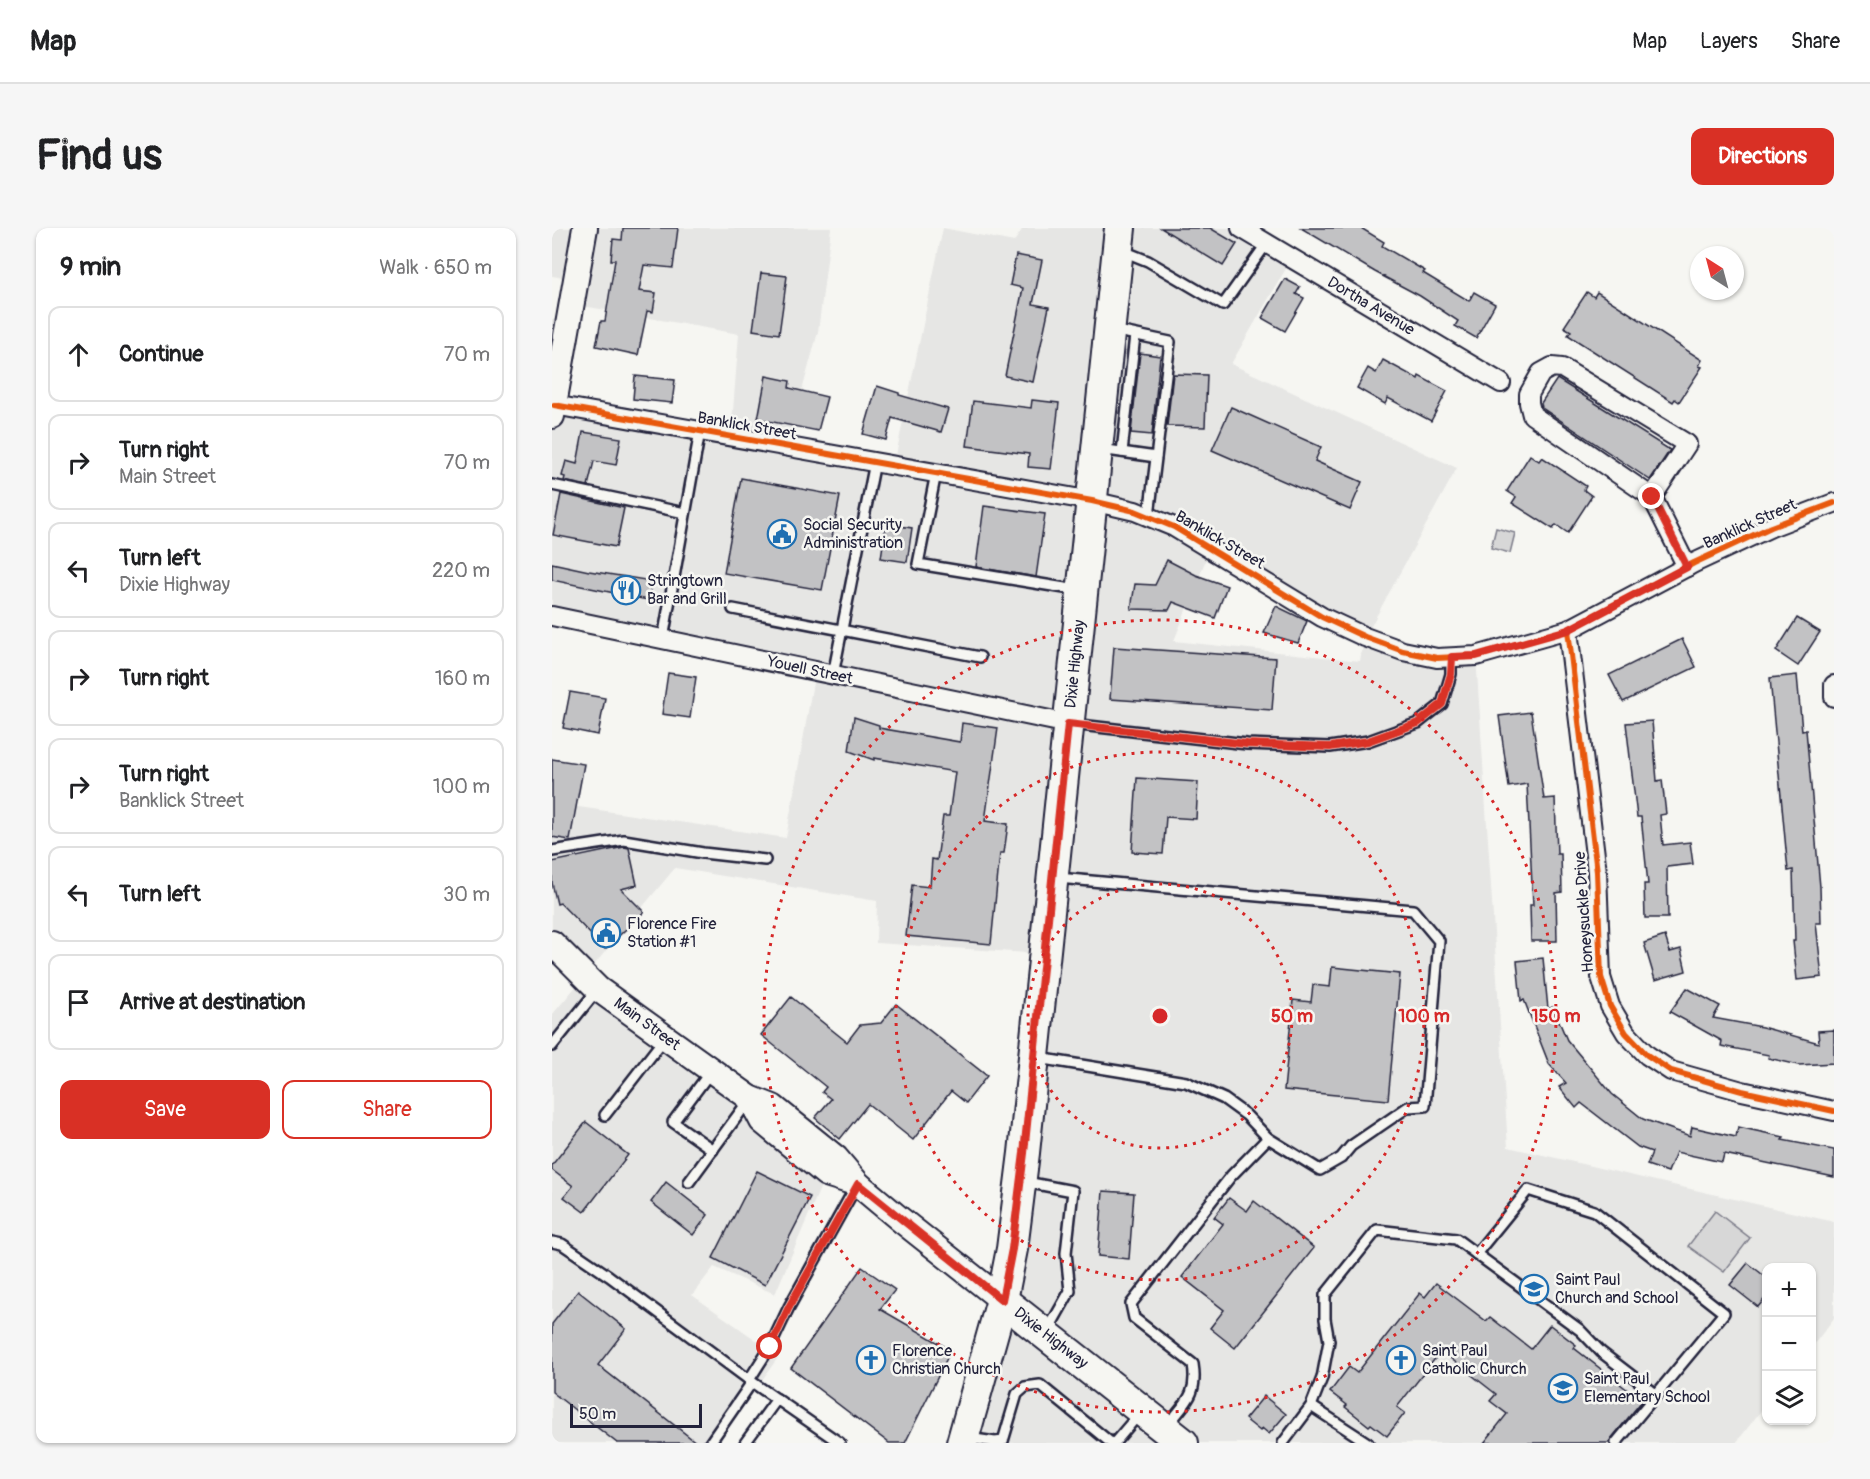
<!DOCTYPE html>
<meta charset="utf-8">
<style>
:root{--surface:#fff;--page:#f6f6f6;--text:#202124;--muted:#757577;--line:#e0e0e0;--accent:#d93025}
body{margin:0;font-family:Pangolin,sans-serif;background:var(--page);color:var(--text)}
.controls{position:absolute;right:18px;bottom:18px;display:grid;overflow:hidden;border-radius:12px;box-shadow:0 2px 4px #0004}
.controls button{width:54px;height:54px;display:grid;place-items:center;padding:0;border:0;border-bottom:2px solid var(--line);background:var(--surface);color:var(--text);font:30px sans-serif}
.compass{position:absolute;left:1138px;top:18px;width:54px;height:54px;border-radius:50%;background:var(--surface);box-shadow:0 2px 4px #0004;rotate:324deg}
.scale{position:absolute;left:18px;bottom:15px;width:132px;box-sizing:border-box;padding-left:6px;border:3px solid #22223b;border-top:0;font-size:16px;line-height:21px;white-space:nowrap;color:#22223b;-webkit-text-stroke:4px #f6f6f2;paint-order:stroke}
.stop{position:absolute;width:18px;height:18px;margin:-14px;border:4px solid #d93025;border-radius:50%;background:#fff}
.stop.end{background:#d93025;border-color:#fff;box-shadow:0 2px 6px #0008}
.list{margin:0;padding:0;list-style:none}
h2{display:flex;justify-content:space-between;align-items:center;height:78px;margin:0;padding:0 24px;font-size:26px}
h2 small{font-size:20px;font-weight:400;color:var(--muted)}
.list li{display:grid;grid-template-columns:39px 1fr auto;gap:18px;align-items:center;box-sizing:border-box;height:96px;margin:0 12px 12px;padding:0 12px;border:2px solid var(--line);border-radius:12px}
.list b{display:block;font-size:22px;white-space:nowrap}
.list p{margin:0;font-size:20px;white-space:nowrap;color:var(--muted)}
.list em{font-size:20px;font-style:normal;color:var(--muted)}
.actions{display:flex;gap:12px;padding:18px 24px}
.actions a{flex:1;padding:14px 0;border:2px solid var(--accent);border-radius:12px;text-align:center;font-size:21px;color:var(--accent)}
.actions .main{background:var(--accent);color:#fff}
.icon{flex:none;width:33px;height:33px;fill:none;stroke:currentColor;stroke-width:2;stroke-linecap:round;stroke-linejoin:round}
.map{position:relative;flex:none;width:1282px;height:1215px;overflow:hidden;border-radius:12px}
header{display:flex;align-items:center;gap:36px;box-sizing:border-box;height:84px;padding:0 30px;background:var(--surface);border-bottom:2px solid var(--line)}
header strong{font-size:28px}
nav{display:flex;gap:33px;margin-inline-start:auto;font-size:21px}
.intro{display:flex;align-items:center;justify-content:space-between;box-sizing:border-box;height:144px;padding:0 36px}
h1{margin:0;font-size:42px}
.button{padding:15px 27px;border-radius:12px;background:var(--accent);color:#fff;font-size:21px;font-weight:700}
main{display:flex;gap:36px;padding:0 36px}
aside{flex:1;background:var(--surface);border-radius:12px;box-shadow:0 2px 4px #0004}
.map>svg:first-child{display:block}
.built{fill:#e6e6e4;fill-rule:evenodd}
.green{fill:#d7d7d7;stroke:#7c7c89;stroke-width:1.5}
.building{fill:#c2c2c4;stroke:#22223b;stroke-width:1.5}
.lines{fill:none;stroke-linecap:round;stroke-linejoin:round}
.service-casing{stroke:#22223b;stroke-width:14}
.minor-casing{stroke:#22223b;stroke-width:22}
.tertiary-casing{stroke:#22223b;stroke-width:28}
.primary-casing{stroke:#22223b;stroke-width:34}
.service{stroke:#f6f6f2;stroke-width:9}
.minor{stroke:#f6f6f2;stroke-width:18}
.tertiary{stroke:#f6f6f2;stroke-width:24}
.primary{stroke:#f6f6f2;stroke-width:30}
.cycleway-casing{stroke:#f6f6f2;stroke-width:10}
.cycleway{stroke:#e8590c;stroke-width:6}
.route{stroke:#d93025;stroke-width:8}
.ring{fill:none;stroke:#d62828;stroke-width:3;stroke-dasharray:3 6}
.labels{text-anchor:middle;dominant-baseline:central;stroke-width:5;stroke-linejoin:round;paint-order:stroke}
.street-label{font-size:16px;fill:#22223b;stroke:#f6f6f2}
.poi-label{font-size:16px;fill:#22223b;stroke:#f6f6f2;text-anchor:start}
.centre{fill:#d62828;stroke:#f6f6f2;stroke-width:3}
.ring-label{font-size:18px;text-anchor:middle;font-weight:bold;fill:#d62828;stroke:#f6f6f2;stroke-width:5;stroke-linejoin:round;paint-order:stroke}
</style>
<header>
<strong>Map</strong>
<nav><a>Map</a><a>Layers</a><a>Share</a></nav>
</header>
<div class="intro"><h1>Find us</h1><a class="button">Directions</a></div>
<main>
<aside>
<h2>9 min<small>Walk · 650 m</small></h2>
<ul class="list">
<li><svg class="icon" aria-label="ahead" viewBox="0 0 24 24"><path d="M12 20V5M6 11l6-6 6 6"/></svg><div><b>Continue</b></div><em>70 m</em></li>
<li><svg class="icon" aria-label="right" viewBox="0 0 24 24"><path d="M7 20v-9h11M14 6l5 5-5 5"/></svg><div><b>Turn right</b><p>Main Street</p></div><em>70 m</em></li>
<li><svg class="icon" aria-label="left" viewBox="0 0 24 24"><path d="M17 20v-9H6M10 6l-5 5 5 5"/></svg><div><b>Turn left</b><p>Dixie Highway</p></div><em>220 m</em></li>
<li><svg class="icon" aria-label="right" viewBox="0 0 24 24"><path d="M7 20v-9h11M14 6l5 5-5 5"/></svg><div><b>Turn right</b></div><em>160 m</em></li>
<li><svg class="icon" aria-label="right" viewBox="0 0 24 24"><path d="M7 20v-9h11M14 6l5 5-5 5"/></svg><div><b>Turn right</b><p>Banklick Street</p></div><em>100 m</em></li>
<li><svg class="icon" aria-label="left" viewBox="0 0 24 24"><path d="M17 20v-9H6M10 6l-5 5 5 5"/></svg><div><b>Turn left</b></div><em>30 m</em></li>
<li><svg class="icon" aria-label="arrive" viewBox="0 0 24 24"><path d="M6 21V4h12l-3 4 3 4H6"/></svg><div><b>Arrive at destination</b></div></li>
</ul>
<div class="actions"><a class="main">Save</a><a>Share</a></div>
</aside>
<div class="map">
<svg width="1282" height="1215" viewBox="0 0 1282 1215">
<rect width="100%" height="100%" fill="#f6f6f2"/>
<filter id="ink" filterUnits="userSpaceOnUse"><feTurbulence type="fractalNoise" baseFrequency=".0167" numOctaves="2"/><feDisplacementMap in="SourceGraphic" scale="12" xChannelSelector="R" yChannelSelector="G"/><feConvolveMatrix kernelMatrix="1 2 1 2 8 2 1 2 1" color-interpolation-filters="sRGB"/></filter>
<g filter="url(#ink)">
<path class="built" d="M0,0H279L266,104L235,218L342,237L391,0L462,14L471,0H689L740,30L679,136L905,240L813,409L924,428L956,919L1282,994V1090L1260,1119V1040H1214V1176L1184,1215H410L424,1159L492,726L324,715L325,673L123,640L32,749L274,946L223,1066L162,1039L140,1067L227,1128L165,1215H0V787L32,749L0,715V575L234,610L263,443L0,388V91L17,93L2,177L179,208L187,106L20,76L24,52L0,48ZM658,321L812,409L808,433L622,413Z"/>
<g class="green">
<polygon points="944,300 963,305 958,325 939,320"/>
<polygon points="1163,983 1198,1010 1172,1044 1136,1018"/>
</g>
<g class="building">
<polygon points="71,0 126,0 121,40 92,37 87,63 104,65 101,84 95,83 86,127 44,118 49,93 53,93 63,32 59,32 61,11 70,12"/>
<polygon points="609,0 658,0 685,16 671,38"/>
<polygon points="749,0 809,0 832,14 830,18 873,43 871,45 917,73 922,64 943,76 924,110 903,98 906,93 868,68 823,44"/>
<polygon points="464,27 490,32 481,76 497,79 481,154 453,148 471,60 458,57"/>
<polygon points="209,45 235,48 227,106 201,102"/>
<polygon points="733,51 748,59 744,66 752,70 733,103 710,90"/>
<polygon points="1035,64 1042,69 1045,64 1150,132 1147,138 1150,139 1127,174 1123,171 1121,174 1016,107 1019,103 1012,99"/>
<polygon points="588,125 608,128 600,207 579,205"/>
<polygon points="831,132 866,151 867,148 895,163 879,193 836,170 833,176 805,160 816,140 824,145"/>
<polygon points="621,146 655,147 653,199 615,198"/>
<polygon points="83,148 123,152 120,175 81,171"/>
<polygon points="214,148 238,153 237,160 275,169 266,203 206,191"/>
<polygon points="1005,151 1118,222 1098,252 990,180 989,175"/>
<polygon points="325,158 347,165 347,167 396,181 389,204 340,190 334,212 311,206"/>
<polygon points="480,172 507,175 499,241 476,239 477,226 415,218 421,173 479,180"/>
<polygon points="679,179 769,219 763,233 810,254 798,282 660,222"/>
<polygon points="31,204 69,210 64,237 42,233 36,258 12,253 13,249 10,248 14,233 25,236"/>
<polygon points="978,227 987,233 990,229 1034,258 1032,262 1040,268 1016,305 1004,297 1001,301 960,275 964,269 955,263"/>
<polygon points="189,250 288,268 270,362 172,345"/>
<polygon points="9,266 72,280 64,319 1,307"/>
<polygon points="432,278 493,286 484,349 424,339"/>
<polygon points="334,296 360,300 355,334 329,330"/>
<polygon points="615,332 644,347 675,358 663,390 621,374 617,382 579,381 583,356 603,357"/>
<polygon points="0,335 37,343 100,353 96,372 0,352"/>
<polygon points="724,378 755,393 746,415 712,405"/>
<polygon points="1245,390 1268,404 1246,438 1224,423"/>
<polygon points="1130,411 1144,439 1071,474 1057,447"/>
<polygon points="562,419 724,430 720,482 558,471"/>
<polygon points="116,445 144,449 138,490 110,486"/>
<polygon points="1245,447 1250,503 1254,502 1268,659 1269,695 1264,695 1270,749 1245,752 1241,713 1243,713 1241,642 1236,643 1218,450"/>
<polygon points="18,464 53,470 46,507 11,500"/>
<polygon points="979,484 992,571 1003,570 1005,626 1009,626 1010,664 1004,665 1005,713 979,713 978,677 981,677 975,556 957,559 947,488"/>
<polygon points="302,489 327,497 327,500 408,514 410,495 446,500 433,593 456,596 452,625 448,625 439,716 354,708 360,657 378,659 380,631 385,632 391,588 397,588 403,544 322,530 322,532 297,523"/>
<polygon points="1100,493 1105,553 1110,552 1114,586 1108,587 1111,617 1138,614 1141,636 1115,639 1116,690 1093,690 1092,656 1096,656 1089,589 1085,589 1074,495"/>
<polygon points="0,531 32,536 18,612 0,609"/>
<polygon points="585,550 646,554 644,591 614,589 611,626 580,624"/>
<polygon points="72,619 77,620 85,657 69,661 92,684 53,721 8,675 5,676 0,655 0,634"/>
<polygon points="1113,708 1118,724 1129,721 1134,743 1103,752 1092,715"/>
<polygon points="991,730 996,781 1001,779 1015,812 1060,866 1091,891 1138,908 1140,899 1184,909 1186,899 1232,909 1230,912 1282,922 1282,949 1172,926 1170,934 1124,924 1116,944 1095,937 1100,924 1086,919 1029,875 1024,880 1007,859 1014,855 997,836 972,772 969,773 965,733"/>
<polygon points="780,739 848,746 836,872 732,862 741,772 759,774 761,757 778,759"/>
<polygon points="1135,760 1168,778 1161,790 1210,799 1267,815 1266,803 1282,802 1282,835 1247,837 1216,830 1217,827 1169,818 1170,813 1118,784"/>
<polygon points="239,769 295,814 308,797 329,795 344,776 435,848 414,875 399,863 361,912 316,876 288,911 263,890 279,871 270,864 274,859 209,807"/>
<polygon points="34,894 76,927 32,984 12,969 21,958 0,942 0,937"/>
<polygon points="205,943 258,969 213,1057 161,1030"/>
<polygon points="114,954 156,987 141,1007 99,974"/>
<polygon points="551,963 582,965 577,1031 546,1028"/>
<polygon points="677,970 695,983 702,973 762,1020 683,1120 658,1100 672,1082 630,1049 671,996 662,989"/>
<polygon points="1196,1035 1215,1050 1215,1068 1206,1079 1178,1057"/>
<polygon points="310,1039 343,1062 328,1081 399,1122 353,1215 337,1215 239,1140"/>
<polygon points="884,1055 934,1093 938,1089 979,1121 998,1097 1024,1117 1022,1120 1090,1173 1059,1211 1057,1215 932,1215 955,1186 938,1173 944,1166 889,1123 845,1179 853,1185 835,1208 819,1196 817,1198 793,1179 795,1177 778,1164 797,1139 805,1145 868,1065 873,1069"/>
<polygon points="26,1063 74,1101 46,1137 145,1215 65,1215 0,1164 0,1096"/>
<polygon points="712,1168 734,1186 717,1206 710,1200 708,1203 693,1191"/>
</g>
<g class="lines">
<g class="service-casing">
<g id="service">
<polyline points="571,23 596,33 671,77 715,15"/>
<polyline points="561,102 618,114 597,288"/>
<polyline points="548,221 604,229"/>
<polyline points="570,224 583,107"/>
<polyline points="384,245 366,336 525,362"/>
<polyline points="0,257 133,285"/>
<polyline points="181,381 428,429"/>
<polyline points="111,411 148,203"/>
<polyline points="281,447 323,234"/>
<polyline points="519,496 695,516 778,519 816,513 866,495 890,476 899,446 899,429"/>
<polyline points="0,623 72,612 151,625 213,632"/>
<polyline points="0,818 46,761"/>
<polyline points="486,830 634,854 672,871 694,887 716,910 768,942 789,930 799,918 856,879 873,878 887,713 861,682 506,650"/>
<polyline points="159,843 121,894 161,922"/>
<polyline points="53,887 112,811"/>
<polyline points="137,954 197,872"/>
<polyline points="474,954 521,963 514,1025 518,1063 496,1102"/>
<polyline points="0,1014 10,1016 57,1048 200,1154 158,1215"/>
<polyline points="924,1026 976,962 1042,983 1172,1085 1064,1215"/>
<polyline points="197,1152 218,1119 237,1079 304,958"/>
<polyline points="200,1154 288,1215"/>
<polyline points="759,1178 816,1215"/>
<path d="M616,1197C634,1174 646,1167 641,1136L582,1090L579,1076L679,948L716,910"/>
<polyline points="416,1210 443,1214 451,1213 465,1166 473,1159 488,1157 559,1215"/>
<polyline points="193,1215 225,1171"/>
<polyline points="561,1215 564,1213 587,1186"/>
<polyline points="731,1215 759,1178 770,1150 777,1113 773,1091 773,1067 825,1002 904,1011 1028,1102 1049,1124 1105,1167"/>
</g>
</g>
<g class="minor-casing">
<g id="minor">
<polyline points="689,0 949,155"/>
<polyline points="2,177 540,273 583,283 622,299 770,389 813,409 851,423 885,430 924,428 1016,402 1142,335 1219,299 1282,275"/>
<polyline points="1100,269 1135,216 1010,140 1000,139 989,145 977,166 977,175 980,187 1100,269 1135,339"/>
<polyline points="0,388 517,496"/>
<polyline points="1016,402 1045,644 1049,749 1058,778 1074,805 1095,827 1119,843 1190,863 1282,883"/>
<polyline points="1282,457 1282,469"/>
</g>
</g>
<g class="tertiary-casing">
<g id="tertiary">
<polyline points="0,188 33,0"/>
<polyline points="0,715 46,761 198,870 221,879 284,930 306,956 349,992 450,1072"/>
<polyline points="198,870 210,893 274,946 306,956"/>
</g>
</g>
<g class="primary-casing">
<g id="primary">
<polyline points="450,1072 631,1215"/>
<polyline points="410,1215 450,1072 460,1021 472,925 568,0"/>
</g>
</g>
<use href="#service" class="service"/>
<use href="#minor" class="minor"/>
<use href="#tertiary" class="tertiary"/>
<use href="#primary" class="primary"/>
<g class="cycleway-casing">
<g id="cycleway">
<polyline points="2,177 540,273 583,283 622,299 770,389 813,409 851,423 885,430 924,428 1016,402 1142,335 1219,299 1282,275"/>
<polyline points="1016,402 1045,644 1049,749 1058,778 1074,805 1095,827 1119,843 1190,863 1282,883"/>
</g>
</g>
<use href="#cycleway" class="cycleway"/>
</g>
</g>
<g class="lines" filter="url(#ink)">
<polyline class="route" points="218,1119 237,1079 306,956 450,1072 460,1021 472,925 516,496 695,516 778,519 816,513 866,495 890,476 899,446 900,429 924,428 1016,402 1135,339 1100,269"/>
</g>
<g class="ring">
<circle cx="608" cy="788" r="132"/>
<circle cx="608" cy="788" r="264"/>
<circle cx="608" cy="788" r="396"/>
</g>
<defs>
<g id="civic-ring" transform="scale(1.5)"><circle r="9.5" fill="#f6f6f2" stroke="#1f6fb2" stroke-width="1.5"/><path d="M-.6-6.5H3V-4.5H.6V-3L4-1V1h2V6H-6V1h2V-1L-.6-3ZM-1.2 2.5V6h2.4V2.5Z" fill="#1f6fb2"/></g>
<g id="restaurant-ring" transform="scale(1.5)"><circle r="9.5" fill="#f6f6f2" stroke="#1f6fb2" stroke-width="1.5"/><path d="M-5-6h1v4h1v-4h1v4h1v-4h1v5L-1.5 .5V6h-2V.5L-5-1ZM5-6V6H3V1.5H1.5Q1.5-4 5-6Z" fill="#1f6fb2"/></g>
<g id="school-ring" transform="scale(1.5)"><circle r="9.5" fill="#f6f6f2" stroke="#1f6fb2" stroke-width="1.5"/><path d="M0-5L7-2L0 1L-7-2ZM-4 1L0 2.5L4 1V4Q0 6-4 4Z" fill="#1f6fb2"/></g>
<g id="church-ring" transform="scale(1.5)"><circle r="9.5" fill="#f6f6f2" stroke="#1f6fb2" stroke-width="1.5"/><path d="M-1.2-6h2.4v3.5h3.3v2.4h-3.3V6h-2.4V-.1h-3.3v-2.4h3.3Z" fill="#1f6fb2"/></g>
</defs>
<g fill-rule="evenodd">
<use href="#civic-ring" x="230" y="306"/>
<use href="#restaurant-ring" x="74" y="362"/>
<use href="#civic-ring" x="54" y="705"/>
<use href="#school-ring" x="982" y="1061"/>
<use href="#church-ring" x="319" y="1132"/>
<use href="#church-ring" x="849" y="1132"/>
<use href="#school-ring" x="1011" y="1160"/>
</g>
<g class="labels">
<g class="street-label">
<text transform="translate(819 78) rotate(31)">Dortha Avenue</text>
<text transform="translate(195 198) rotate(10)">Banklick Street</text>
<text transform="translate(1198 296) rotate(-24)">Banklick Street</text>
<text transform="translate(668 312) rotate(30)">Banklick Street</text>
<text transform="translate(523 436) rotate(-84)">Dixie Highway</text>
<text transform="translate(258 442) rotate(12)">Youell Street</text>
<text transform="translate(1032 684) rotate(-94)">Honeysuckle Drive</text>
<text transform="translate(95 796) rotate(36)">Main Street</text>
<text transform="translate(499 1110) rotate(38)">Dixie Highway</text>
</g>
<g class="poi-label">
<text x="251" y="297">Social Security<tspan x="251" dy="18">Administration</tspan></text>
<text x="95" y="353">Stringtown<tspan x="95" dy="18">Bar and Grill</tspan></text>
<text x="75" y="696">Florence Fire<tspan x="75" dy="18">Station #1</tspan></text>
<text x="1003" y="1052">Saint Paul<tspan x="1003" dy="18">Church and School</tspan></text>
<text x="340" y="1123">Florence<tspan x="340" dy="18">Christian Church</tspan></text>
<text x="870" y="1123">Saint Paul<tspan x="870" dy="18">Catholic Church</tspan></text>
<text x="1032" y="1151">Saint Paul<tspan x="1032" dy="18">Elementary School</tspan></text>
</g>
</g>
<circle cx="608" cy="788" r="9" class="centre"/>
<g class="ring-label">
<text x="740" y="794">50 m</text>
<text x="872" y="794">100 m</text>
<text x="1004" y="794">150 m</text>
</g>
</svg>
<div class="controls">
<button>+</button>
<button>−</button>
<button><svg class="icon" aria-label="layers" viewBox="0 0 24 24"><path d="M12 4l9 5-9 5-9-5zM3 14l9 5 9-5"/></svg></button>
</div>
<svg class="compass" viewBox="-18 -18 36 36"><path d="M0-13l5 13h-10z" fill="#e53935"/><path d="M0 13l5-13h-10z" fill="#757577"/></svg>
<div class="scale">50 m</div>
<div class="stop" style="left:218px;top:1119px"></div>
<div class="stop end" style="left:1100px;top:269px"></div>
</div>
</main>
